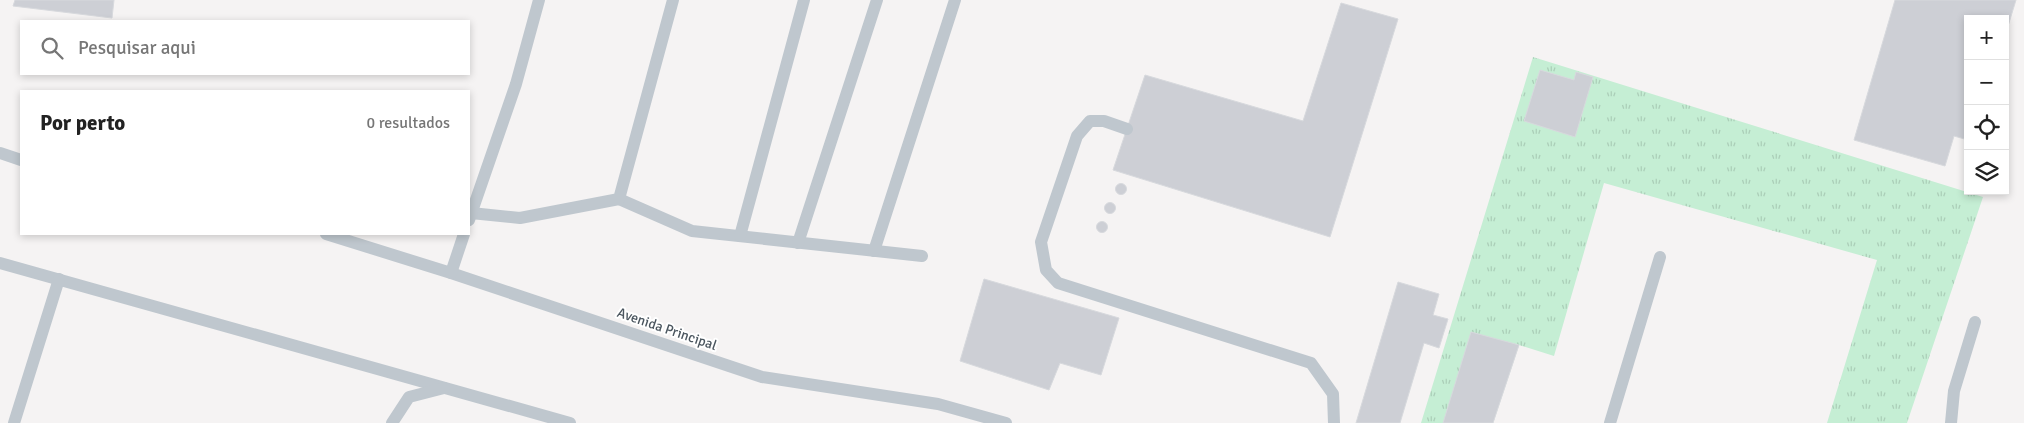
<!DOCTYPE html>
<html lang="pt">
<meta charset="utf-8">
<style>
:root{--surface:#fff;--page:#f6f6f6;--text:#222;--muted:#767676;--line:#e0e0e0}
body{margin:0;font-family:Signika,sans-serif;background:var(--page);color:var(--text)}
.controls{position:absolute;right:15px;top:15px;display:grid;overflow:hidden;border-radius:0px;box-shadow:0 2px 8px #0003}
.controls button{width:45px;height:45px;display:grid;place-items:center;padding:0;border:0;border-bottom:1px solid var(--line);background:var(--surface);color:var(--text);font:25px sans-serif}
.list{margin:0;padding:0;list-style:none}
h2{display:flex;justify-content:space-between;align-items:center;height:65px;margin:0;padding:0 20px;font-size:21px}
h2 small{font-size:16px;font-weight:400;color:var(--muted)}
.icon{flex:none;width:28px;height:28px;fill:none;stroke:currentColor;stroke-width:2;stroke-linecap:round;stroke-linejoin:round}
.map{position:relative;flex:none;width:2024px;height:423px;overflow:hidden}
.search{position:absolute;background:var(--surface);box-shadow:0 2px 8px #0003;left:20px;top:20px;width:450px;height:55px;display:flex;align-items:center;gap:12px;box-sizing:border-box;padding:0 18px;border-radius:0px;color:var(--muted);font-size:19px}
.panel{position:absolute;background:var(--surface);box-shadow:0 2px 8px #0003;left:20px;top:90px;width:450px;height:145px;border-radius:0px}
.map>svg:first-child{display:block}
.grass{fill:url(#grass-tufts)}
.building{fill:#cdcfd5;stroke:#d7d9dd}
.lines{fill:none;stroke-linecap:round;stroke-linejoin:round}
.lane{stroke:#bfc7ce;stroke-width:12}
.labels{text-anchor:middle;dominant-baseline:central;stroke-width:4;stroke-linejoin:round;paint-order:stroke}
.street-label{font-size:14px;fill:#4b565f;stroke:#fff}
</style>
<div class="map">
<svg width="2024" height="423" viewBox="0 0 2024 423">
<defs>
<pattern id="grass-tufts" width="24" height="20" patternUnits="userSpaceOnUse" patternTransform="scale(1.25)"><rect width="24" height="20" fill="#c5eed4"/><path d="M3 7l-1-3M5 7V3M7 7l1-3M15 17l-1-3M17 17v-4M19 17l1-3" fill="none" stroke="#abceb8"/></pattern>
</defs>
<rect width="100%" height="100%" fill="#f5f3f3"/>
<polygon class="grass" points="1533,57 1983,197 1907,423 1827,423 1877,260 1604,183 1554,356 1519,345 1493,423 1421,423"/>
<g class="building">
<polygon points="15,0 114,0 112,18 13,6"/>
<polygon points="1895,0 2016,0 2005,36 2005,19 1968,19 1968,140 1954,136 1945,166 1854,140"/>
<polygon points="1341,3 1398,19 1330,237 1113,170 1145,75 1303,121"/>
<polygon points="1540,70 1574,80 1576,72 1593,77 1575,137 1524,121"/>
<circle cx="1121" cy="189" r="5.5"/>
<circle cx="1110" cy="208" r="5.5"/>
<circle cx="1102" cy="227" r="5.5"/>
<polygon points="984,279 1119,318 1101,375 1060,363 1049,390 960,361"/>
<polygon points="1398,282 1439,294 1433,315 1448,319 1439,348 1424,343 1400,423 1356,423"/>
<polygon points="1471,332 1519,345 1493,423 1443,423"/>
</g>
<g class="lines">
<g class="lane">
<polyline points="1127,129 1104,121 1090,121 1077,136 1041,242 1046,270 1058,283 1311,363 1333,394 1334,423"/>
<polyline points="0,153 21,160"/>
<polyline points="619,199 692,231 922,256"/>
<polyline points="471,213 520,218 619,199 673,0"/>
<polyline points="469,220 516,84 539,0"/>
<polyline points="326,234 451,273 762,377 938,404 1006,423"/>
<polyline points="740,236 804,0"/>
<polyline points="798,243 877,0"/>
<polyline points="874,251 955,0"/>
<polyline points="0,263 570,423"/>
<polyline points="451,273 464,234"/>
<polyline points="14,423 59,279"/>
<polyline points="392,423 409,397 444,388"/>
<polyline points="1610,423 1660,257"/>
<polyline points="1951,423 1954,391 1975,322"/>
</g>
</g>
<g class="labels">
<g class="street-label">
<text transform="translate(667 329) rotate(19)">Avenida Principal</text>
</g>
</g>
</svg>
<div class="controls">
<button>+</button>
<button>−</button>
<button><svg class="icon" aria-label="locate" viewBox="0 0 24 24"><circle cx="12" cy="12" r="6"/><path d="M12 2v4M12 18v4M2 12h4M18 12h4"/></svg></button>
<button><svg class="icon" aria-label="layers" viewBox="0 0 24 24"><path d="M12 4l9 5-9 5-9-5zM3 14l9 5 9-5"/></svg></button>
</div>
<div class="search"><svg class="icon" aria-label="search" viewBox="0 0 24 24"><circle cx="10" cy="10" r="6"/><path d="M15 15l6 6"/></svg>Pesquisar aqui</div>
<section class="panel">
<h2>Por perto<small>0 resultados</small></h2>
<ul class="list">
</ul>
</section>
</div>
